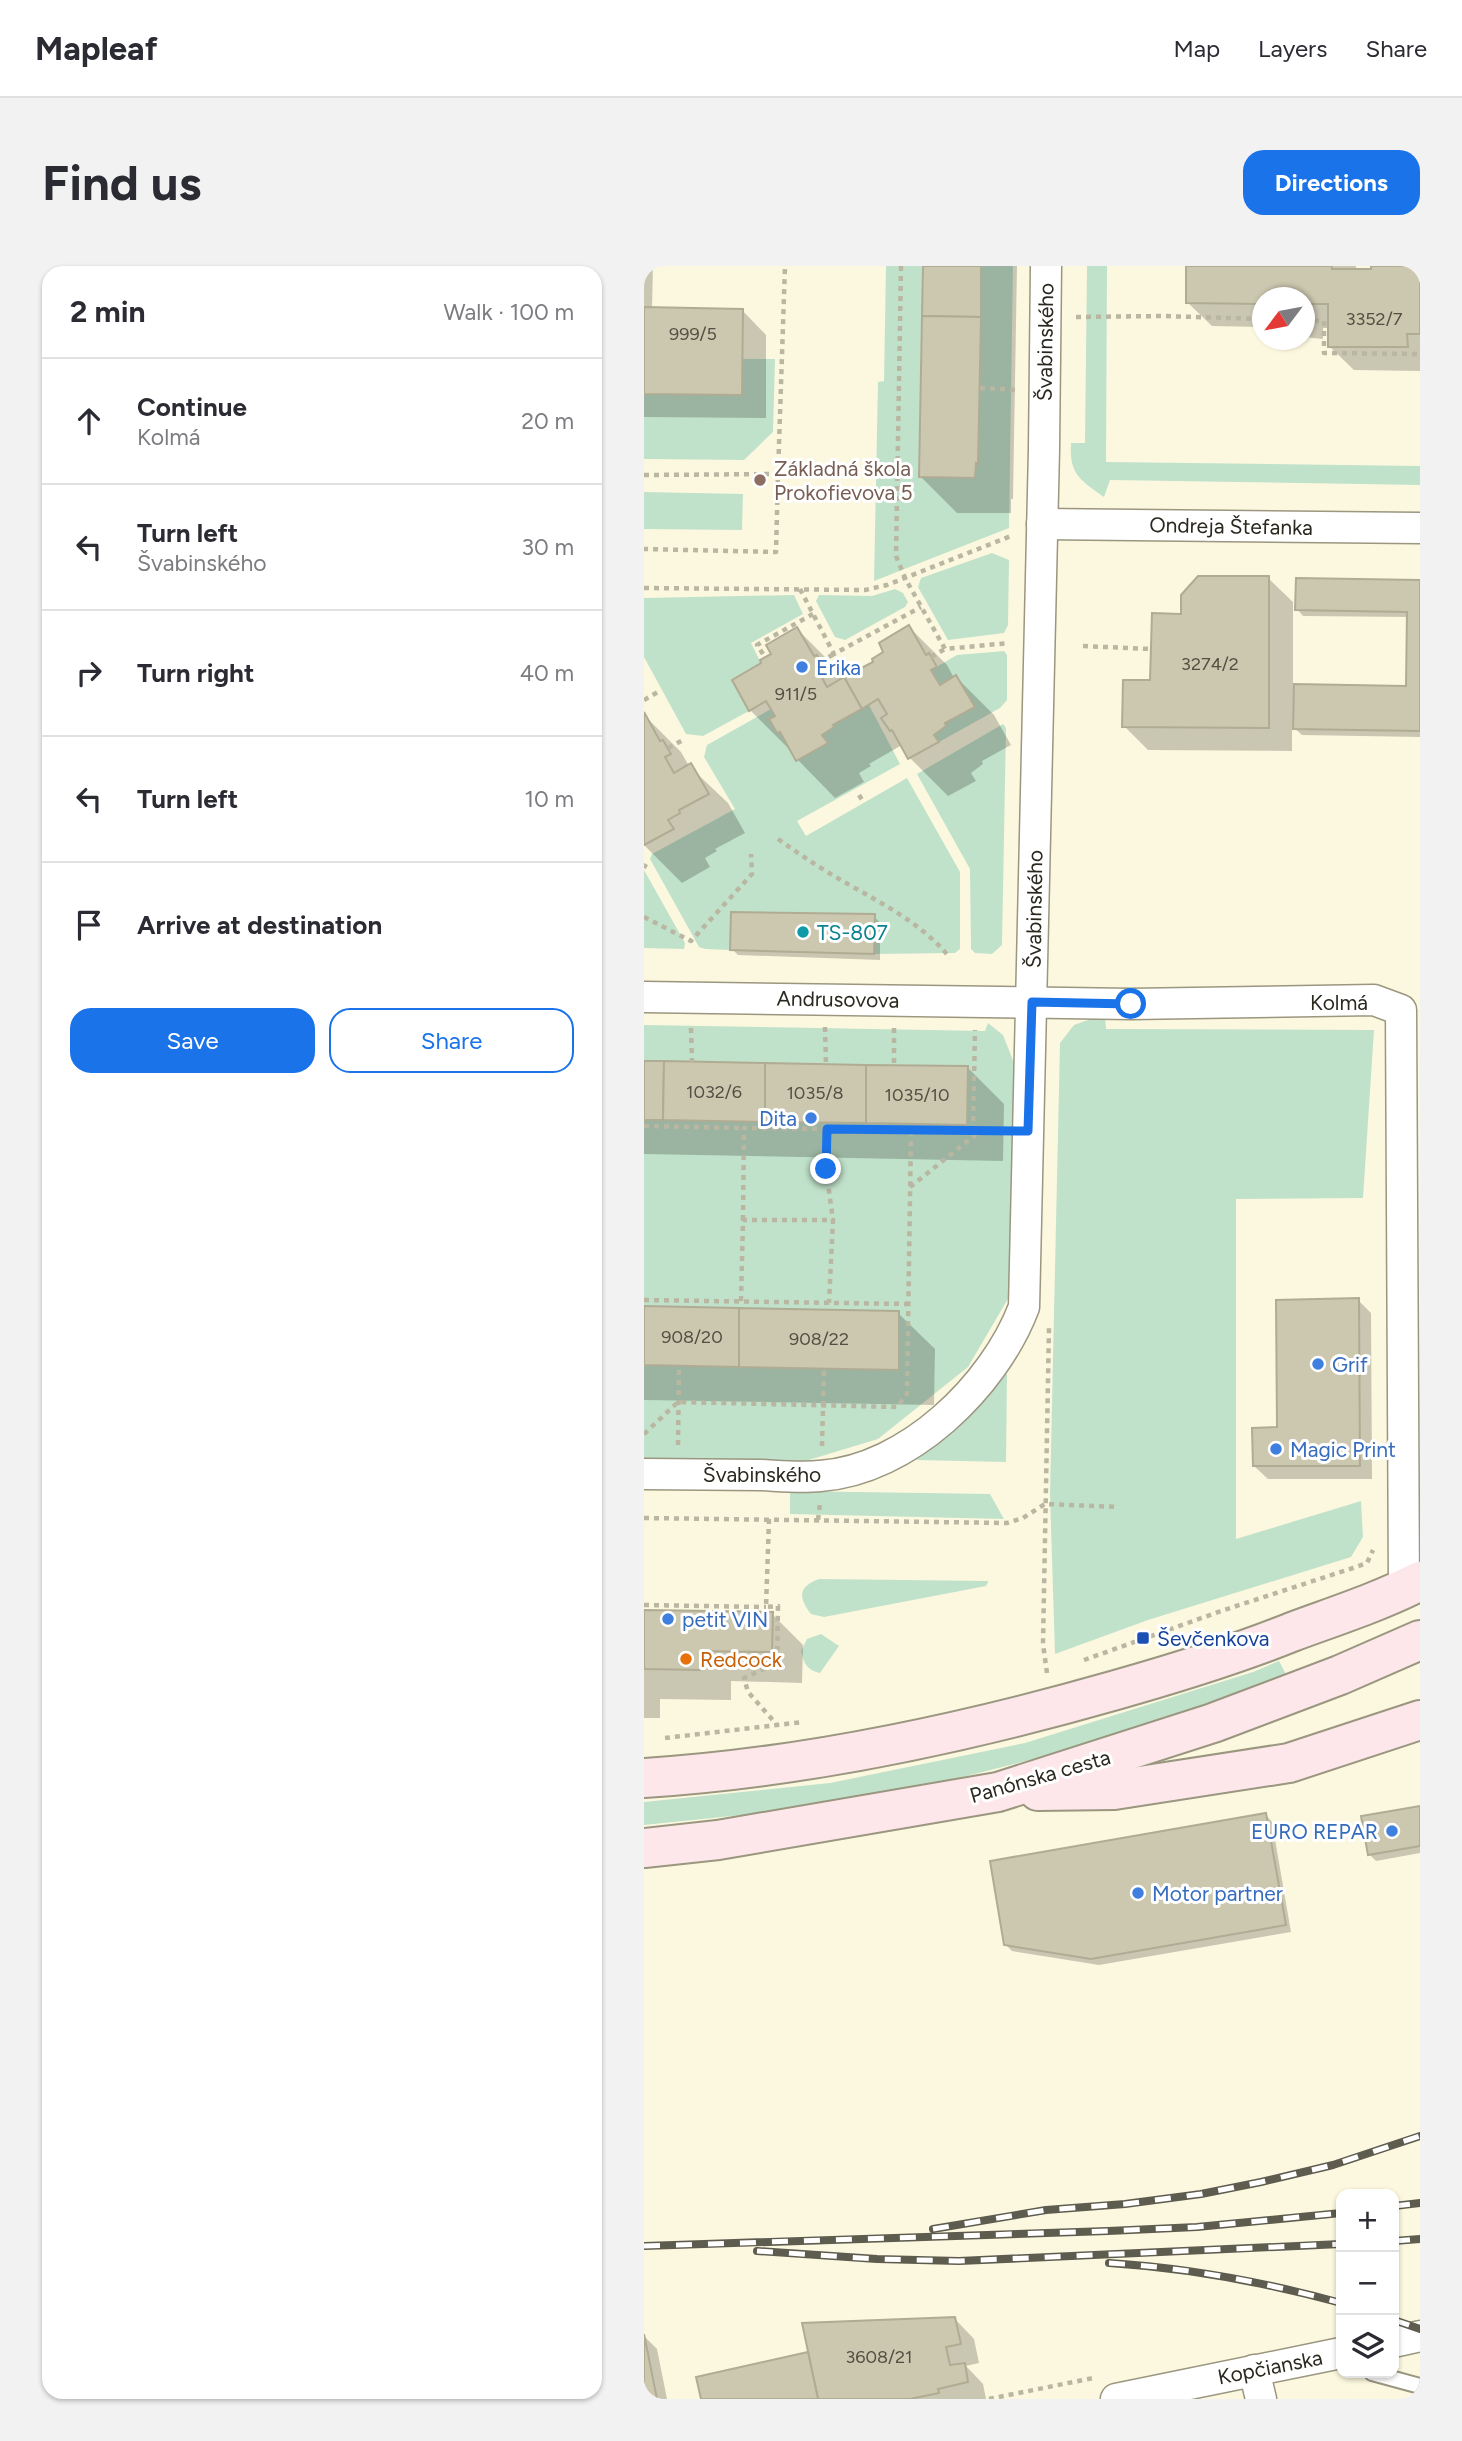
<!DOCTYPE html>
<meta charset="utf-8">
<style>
:root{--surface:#fff;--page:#f2f2f3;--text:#2b2b33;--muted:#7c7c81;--line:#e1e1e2;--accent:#1a73e8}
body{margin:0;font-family:Figtree,sans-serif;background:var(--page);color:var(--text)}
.controls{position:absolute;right:21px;bottom:21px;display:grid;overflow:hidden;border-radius:14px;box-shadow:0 2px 5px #0004}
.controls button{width:63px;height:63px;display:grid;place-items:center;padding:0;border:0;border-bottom:2px solid var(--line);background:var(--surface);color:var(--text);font:35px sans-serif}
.compass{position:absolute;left:608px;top:21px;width:63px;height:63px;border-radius:50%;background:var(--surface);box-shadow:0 2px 5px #0004;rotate:238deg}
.stop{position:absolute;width:21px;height:21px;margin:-16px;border:5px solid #1a73e8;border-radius:50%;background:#fff}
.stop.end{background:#1a73e8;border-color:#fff;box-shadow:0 2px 7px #0008}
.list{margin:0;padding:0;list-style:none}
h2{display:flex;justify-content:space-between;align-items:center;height:91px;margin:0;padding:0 28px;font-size:30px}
h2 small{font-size:23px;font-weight:400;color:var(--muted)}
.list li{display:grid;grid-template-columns:46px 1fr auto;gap:21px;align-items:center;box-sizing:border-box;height:126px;padding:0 28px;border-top:2px solid var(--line)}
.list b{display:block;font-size:26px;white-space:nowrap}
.list p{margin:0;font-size:23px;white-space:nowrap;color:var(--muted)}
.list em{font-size:23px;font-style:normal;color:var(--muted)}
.actions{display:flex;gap:14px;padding:21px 28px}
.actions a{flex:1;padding:16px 0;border:2px solid var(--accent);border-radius:21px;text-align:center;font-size:24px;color:var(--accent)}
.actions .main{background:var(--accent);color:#fff}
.icon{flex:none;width:38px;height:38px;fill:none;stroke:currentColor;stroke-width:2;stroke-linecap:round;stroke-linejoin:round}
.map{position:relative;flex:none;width:776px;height:2133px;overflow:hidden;border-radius:21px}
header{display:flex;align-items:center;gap:42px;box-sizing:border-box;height:98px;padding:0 35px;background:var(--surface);border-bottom:2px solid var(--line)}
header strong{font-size:33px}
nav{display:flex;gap:38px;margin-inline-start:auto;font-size:24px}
.intro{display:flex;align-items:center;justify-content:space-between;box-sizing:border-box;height:168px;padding:0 42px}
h1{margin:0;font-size:49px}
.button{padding:18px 32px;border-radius:21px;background:var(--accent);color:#fff;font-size:24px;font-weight:700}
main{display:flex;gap:42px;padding:0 42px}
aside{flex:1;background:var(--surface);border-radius:21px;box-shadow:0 2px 5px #0004}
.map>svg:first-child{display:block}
.green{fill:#c1e2ca}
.shadow{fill:#0003}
.building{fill:#ccc7af;stroke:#b0ac94;stroke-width:2}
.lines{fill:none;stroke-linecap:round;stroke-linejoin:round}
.service-casing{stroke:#9a967f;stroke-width:18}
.minor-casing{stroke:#9a967f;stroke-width:33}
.secondary-casing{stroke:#9a967f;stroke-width:42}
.path{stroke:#b9b6a2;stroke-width:4.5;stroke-dasharray:5 5;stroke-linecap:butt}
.service{stroke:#fff;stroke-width:14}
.minor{stroke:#fff;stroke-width:30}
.secondary{stroke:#fde7eb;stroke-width:38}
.rail-casing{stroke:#5e5c4f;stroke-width:8}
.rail{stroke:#fff;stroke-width:5;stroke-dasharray:16;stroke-linecap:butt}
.route{stroke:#1a73e8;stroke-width:9}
.education-dot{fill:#8d6e63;stroke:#fff;stroke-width:2.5}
.shop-dot{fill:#3f7fe0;stroke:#fff;stroke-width:2.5}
.culture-dot{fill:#0f9aa8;stroke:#fff;stroke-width:2.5}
.transit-dot{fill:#1a4fb4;stroke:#fff;stroke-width:2.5}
.food-dot{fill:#e8710a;stroke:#fff;stroke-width:2.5}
.labels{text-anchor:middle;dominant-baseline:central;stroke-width:6;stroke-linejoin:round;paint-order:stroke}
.number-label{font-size:18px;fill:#525043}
.street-label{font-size:21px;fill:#2a281f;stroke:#fff}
.education-label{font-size:21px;fill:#785e54;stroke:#fff;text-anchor:start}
.shop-label{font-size:21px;fill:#366cbe;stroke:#fff;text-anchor:start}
.culture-label{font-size:21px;fill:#0d838f;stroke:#fff;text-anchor:start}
.transit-label{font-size:21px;fill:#164399;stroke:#fff;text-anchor:start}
.food-label{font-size:21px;fill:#c56008;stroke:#fff;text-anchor:start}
</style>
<header>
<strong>Mapleaf</strong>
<nav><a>Map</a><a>Layers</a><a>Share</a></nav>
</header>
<div class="intro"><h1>Find us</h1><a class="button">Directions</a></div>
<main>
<aside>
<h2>2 min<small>Walk · 100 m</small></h2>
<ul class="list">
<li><svg class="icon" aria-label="ahead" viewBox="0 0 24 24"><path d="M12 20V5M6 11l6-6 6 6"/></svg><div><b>Continue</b><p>Kolmá</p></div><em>20 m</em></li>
<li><svg class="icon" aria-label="left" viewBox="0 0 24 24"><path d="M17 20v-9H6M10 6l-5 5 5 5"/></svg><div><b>Turn left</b><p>Švabinského</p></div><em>30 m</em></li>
<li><svg class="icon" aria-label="right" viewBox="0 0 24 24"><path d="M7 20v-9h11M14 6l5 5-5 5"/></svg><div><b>Turn right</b></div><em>40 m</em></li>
<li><svg class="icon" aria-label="left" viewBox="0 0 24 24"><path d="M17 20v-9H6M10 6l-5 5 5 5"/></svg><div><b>Turn left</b></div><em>10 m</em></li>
<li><svg class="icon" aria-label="arrive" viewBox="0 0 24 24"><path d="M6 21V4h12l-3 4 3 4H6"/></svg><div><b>Arrive at destination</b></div></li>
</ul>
<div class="actions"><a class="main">Save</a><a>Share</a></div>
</aside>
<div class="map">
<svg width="776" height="2133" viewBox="0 0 776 2133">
<rect width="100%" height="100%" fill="#fcf8df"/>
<g class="green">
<polygon points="242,0 369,0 365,262 230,315 234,116 240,115"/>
<path d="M443,0H463L462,196L776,200V219L466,214L460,231C436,214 425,208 427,177H441Z"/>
<polygon points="98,93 131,93 129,166 100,194 0,193 0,128 98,129"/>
<polygon points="0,226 99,228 98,264 0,263"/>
<polygon points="348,287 365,294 364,359 360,367 304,374 274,321 277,312"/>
<polygon points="251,323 259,327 264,336 261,341 201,374 191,371 172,335 175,329 228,330"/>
<polygon points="150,329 159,348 107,377 117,397 88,414 105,445 59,470 42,468 0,391 0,332"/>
<polygon points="360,385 363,389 363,434 356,442 295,476 290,469 301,457 330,441 313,409 296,419 287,404 313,389"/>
<polygon points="225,439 256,498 153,555 162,570 263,512 316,606 316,683 311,687 230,688 230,648 87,646 86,684 61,683 55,681 6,593 8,588 91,543 60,491 63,479 127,443 131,450 126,454 133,467 136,466 152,495 183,478 178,469 190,462 189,459"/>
<polygon points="359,458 362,462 358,679 348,688 331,687 327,683 326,603 273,508"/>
<polygon points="0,604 41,677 40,683 0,682"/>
<polygon points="461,748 462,763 730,764 719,932 592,933 592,1273 717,1235 719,1271 707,1291 504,1354 411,1388 406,1228 416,777 430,759"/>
<polygon points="344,757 359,769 370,797 365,1031 324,1101 234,1173 158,1196 0,1193 0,854 323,859 324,801 0,795 0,759 341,765"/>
<path d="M363,1107L362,1196L272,1194C312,1167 334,1145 363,1107Z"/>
<polygon points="146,1225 346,1228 360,1253 146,1248"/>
<path d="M175,1313L344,1315V1316L342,1320L180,1351L167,1348C154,1331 154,1321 175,1313Z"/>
<path d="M177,1368L195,1380L176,1407C163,1404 160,1398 157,1385L163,1373Z"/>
<polygon points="635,1395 645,1414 468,1473 295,1517 177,1541 0,1559 0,1536 186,1517 381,1477 609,1406"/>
</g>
<g class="shadow">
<polygon points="0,0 9,0 8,43 98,44 122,69 122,152 0,151"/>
<polygon points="280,0 373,0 369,233 367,233 367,247 313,247 277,211"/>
<polygon points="544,0 712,0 712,5 729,5 729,0 776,0 776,105 710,104 685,80 686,62 679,62 679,73 660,71 660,32 618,32 618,61 568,60 543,36"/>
<polygon points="624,312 649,336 649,419 764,421 765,351 659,350 653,343 776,316 776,471 658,469 648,460 648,485 504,484 480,460 508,416 538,350"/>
<polygon points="265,361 303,399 310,412 312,411 350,449 367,479 338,495 339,498 327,507 332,515 304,530 266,492 258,479 225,498 227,500 215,507 220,516 191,532 154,494 146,481 144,482 106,444 120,398 153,363 191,401 198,414 231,396"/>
<polygon points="0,449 37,486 45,500 84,537 101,567 71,583 73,585 61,592 66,601 38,617 0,579"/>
<polygon points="230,650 236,657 236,694 94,689 88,683"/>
<polygon points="0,797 324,802 360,838 359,895 0,888"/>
<polygon points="714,1034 727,1047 728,1213 624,1213 610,1200"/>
<polygon points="0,1042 254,1047 291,1083 290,1139 0,1134"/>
<polygon points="0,1345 128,1348 159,1379 158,1417 87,1415 87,1434 16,1433 16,1452 0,1452"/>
<polygon points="776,1541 776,1587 732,1595 725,1588"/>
<polygon points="622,1549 628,1556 647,1666 455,1699 368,1685 362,1679"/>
<polygon points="311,2053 330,2073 335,2097 322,2100 339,2118 342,2133 58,2133 163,2088 167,2092"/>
<polygon points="0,2070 13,2083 23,2133 0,2133"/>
</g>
<g class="building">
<polygon points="279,0 337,0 337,51 278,50"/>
<polygon points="542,0 688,0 688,3 727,3 727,0 776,0 776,68 763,68 764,81 684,81 684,38 660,38 660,32 618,32 618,38 542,37"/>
<polygon points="0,41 99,43 98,129 0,128"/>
<polygon points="278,50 337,51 334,198 332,197 331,212 275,211"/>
<polygon points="554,310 625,310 625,462 478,461 479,414 506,414 508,347 537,348 537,329"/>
<polygon points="652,312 776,314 776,465 649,463 650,418 762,420 763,346 651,344"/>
<polygon points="265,359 282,389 285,387 293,401 287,404 296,419 312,409 331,441 301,457 302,460 290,469 295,476 264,493 248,464 246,465 237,452 243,448 234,433 218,443 200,411 229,396 228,393 239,386 235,377"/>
<polygon points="153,361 170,390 173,389 180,403 175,406 183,421 200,411 218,443 189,459 190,461 178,469 184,477 152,495 136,466 133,467 125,453 131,450 122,435 105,445 88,414 117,397 116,394 127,388 122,379"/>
<polygon points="0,446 16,475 19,474 27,488 21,491 30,507 47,497 65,528 35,544 36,547 24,554 30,563 0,579"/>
<polygon points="87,646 231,648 230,688 86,684"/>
<polygon points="0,795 20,795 19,854 0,854"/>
<polygon points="20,795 121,797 121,856 19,854"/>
<polygon points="121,797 222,799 222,857 121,856"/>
<polygon points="222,799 324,800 323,859 222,857"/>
<polygon points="715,1032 716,1200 609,1200 608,1162 633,1161 632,1034"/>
<polygon points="0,1040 95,1042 95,1101 0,1099"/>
<polygon points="95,1042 255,1045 255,1104 95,1101"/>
<polygon points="0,1344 129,1346 128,1386 56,1385 56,1404 0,1403"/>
<polygon points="776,1540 776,1580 724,1589 717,1550"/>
<polygon points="622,1547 642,1659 447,1693 360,1679 346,1595"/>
<polygon points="311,2051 317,2078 302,2081 306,2099 321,2097 324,2116 294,2123 295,2127 266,2133 174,2133 158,2057"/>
<polygon points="0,2068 13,2133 0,2133"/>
<polygon points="164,2086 174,2133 57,2133 52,2111"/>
</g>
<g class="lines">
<g class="service-casing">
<polyline id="service" points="728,2107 776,2120"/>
</g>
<g class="minor-casing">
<g id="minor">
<polyline points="398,258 776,262"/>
<polyline points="0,731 487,738 730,734 757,744 760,1323"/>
<path d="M0,1208C39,1208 78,1209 117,1209C137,1210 157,1212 176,1210C264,1204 350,1120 380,1041L400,183L402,0"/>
<polyline points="750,2076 776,2070"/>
<polyline points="610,2104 617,2133"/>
<polyline points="472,2133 697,2087"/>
</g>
</g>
<g class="secondary-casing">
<g id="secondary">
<path d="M0,1512C160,1502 318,1468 472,1424C532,1407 591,1389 648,1366C691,1350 735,1336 776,1315"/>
<polyline points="394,1525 470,1524 645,1497 776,1454"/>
<polyline points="0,1582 74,1574 354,1526 569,1457 696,1409 776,1374"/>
</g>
</g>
<g class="path">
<polyline points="257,0 252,290 261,312 301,383 365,377"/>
<polyline points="432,51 518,50 618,53"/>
<polyline points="660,55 680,55 680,87 776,88"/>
<polyline points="336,122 373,124"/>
<polyline points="134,208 141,0"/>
<polyline points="0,209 134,208 132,286 0,283"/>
<polyline points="0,322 221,324 243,319 367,270"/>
<polyline points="156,323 190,388 277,341"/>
<polyline points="439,380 507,383"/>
<polyline points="119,388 113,379 169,348"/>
<polyline points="287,391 301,383"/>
<polyline points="176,396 190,388"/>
<polyline points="0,434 14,426"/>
<polyline points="24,482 41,473"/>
<polyline points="215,529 220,537"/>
<path d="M134,573C151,585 167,596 185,607C226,632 275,653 306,692"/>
<polyline points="0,602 2,598"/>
<polyline points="0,651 47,675 108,608 107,588"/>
<polyline points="181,761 182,798"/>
<polyline points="47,762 48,796"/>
<polyline points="250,762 250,799"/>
<polyline points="0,860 100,862"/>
<polyline points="183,863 182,903 189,954"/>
<polyline points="329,865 331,764"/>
<polyline points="266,921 335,866"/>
<polyline points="99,954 100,862 267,864"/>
<polyline points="0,1034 264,1038"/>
<polyline points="97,1035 99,954 189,954 185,1037"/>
<polyline points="0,1168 34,1136 253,1141 263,1128 267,864 354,865"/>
<polyline points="34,1179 35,1100"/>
<polyline points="178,1180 180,1103"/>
<polyline points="0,1252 363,1257 379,1252 401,1238 475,1241"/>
<polyline points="125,1253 122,1341 134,1340 133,1397 100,1412 104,1426 133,1459"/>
<polyline points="174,1254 176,1238"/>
<polyline points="0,1339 122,1341"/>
<polyline points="440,1394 580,1344 709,1302 723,1297 729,1284"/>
<polyline points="403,1407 399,1378 405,1062"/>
<polyline points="21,1472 159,1456"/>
<polyline points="345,2133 449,2112"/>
</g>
<use href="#service" class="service"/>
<use href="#minor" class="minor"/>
<use href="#secondary" class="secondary"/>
<g class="rail-casing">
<g id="rail">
<polyline points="750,1940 776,1937"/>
<polyline points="289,1963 402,1944 481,1938 557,1928 617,1916 689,1899 776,1870"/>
<polyline points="750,1975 776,1973"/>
<polyline points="0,1980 464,1965 553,1961 697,1947"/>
<polyline points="113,1985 233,1993 315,1995 697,1978"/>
<path d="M465,1997C545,2002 620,2016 697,2037"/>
<polyline points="750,2054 776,2063"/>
</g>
</g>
<use href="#rail" class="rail"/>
</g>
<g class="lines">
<polyline class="route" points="182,903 183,863 384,865 388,736 487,738"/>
</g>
<circle class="education-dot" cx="116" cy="214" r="7"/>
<g class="shop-dot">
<circle cx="158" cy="401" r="7"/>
<circle cx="167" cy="852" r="7"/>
<circle cx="674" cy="1098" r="7"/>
<circle cx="632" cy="1183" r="7"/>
<circle cx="24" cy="1353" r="7"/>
<circle cx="748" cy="1565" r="7"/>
<circle cx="494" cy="1627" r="7"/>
</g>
<circle class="culture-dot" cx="159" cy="666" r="7"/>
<rect class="transit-dot" x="492" y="1365" width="14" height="14" rx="3.5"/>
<circle class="food-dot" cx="42" cy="1393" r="7"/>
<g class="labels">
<g class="number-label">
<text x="730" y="53">3352/7</text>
<text x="49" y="68">999/5</text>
<text x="566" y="398">3274/2</text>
<text x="152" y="428">911/5</text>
<text x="70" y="826">1032/6</text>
<text x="171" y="827">1035/8</text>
<text x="273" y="829">1035/10</text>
<text x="48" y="1071">908/20</text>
<text x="175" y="1073">908/22</text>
<text x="235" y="2091">3608/21</text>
</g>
<g class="street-label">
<text transform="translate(401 76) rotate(-89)">Švabinského</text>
<text transform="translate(587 260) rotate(1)">Ondreja Štefanka</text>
<text transform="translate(390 643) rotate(-89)">Švabinského</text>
<text transform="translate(194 733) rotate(1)">Andrusovova</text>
<text x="695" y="736">Kolmá</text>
<text x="118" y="1208">Švabinského</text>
<text transform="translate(396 1510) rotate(-16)">Panónska cesta</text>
<text transform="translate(626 2101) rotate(-11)">Kopčianska</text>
</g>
<g class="education-label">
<text x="130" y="202">Základná škola<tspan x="130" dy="24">Prokofievova 5</tspan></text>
</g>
<g class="shop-label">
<text x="172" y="401">Erika</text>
<text x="153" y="852" text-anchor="end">Dita</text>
<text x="688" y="1098">Grif</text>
<text x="646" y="1183">Magic Print</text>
<text x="38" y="1353">petit VIN</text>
<text x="734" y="1565" text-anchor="end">EURO REPAR</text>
<text x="508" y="1627">Motor partner</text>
</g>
<g class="culture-label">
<text x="173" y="666">TS-807</text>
</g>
<g class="transit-label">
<text x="513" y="1372">Ševčenkova</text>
</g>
<g class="food-label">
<text x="56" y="1393">Redcock</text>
</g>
</g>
</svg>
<div class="controls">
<button>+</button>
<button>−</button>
<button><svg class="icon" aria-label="layers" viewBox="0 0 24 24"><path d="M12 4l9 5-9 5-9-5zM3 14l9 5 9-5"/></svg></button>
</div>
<svg class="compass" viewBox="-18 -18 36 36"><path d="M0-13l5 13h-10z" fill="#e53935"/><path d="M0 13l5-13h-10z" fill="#7c7c81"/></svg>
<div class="stop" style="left:487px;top:738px"></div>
<div class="stop end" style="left:182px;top:903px"></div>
</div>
</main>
